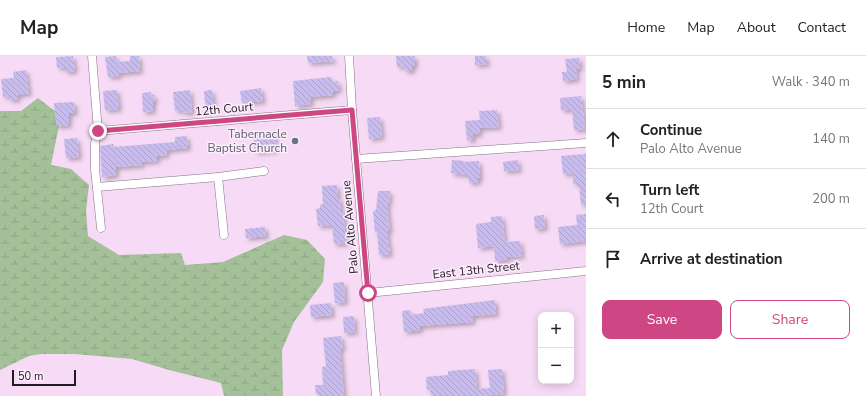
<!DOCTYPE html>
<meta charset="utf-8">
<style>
:root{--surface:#fff;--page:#f6f6f6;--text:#222;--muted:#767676;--line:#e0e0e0;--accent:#ce4683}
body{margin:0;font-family:"Nunito Sans",sans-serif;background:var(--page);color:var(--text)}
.controls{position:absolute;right:12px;bottom:12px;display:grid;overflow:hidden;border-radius:8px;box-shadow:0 2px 10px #0003}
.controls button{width:36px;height:36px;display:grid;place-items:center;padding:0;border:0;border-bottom:1px solid var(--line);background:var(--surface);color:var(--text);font:20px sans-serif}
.scale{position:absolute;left:12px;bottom:10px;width:64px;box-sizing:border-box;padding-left:4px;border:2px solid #241a24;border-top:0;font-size:11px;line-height:14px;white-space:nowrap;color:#241a24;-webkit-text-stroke:3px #feedfd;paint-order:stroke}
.stop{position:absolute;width:12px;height:12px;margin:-9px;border:3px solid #ce4683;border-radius:50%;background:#fff}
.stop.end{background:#ce4683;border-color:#fff;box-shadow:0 1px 4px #0008}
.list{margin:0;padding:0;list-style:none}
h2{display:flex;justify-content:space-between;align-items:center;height:52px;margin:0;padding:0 16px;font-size:17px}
h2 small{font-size:13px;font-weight:400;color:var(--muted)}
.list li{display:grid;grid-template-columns:26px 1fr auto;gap:12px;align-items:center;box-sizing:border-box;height:60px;padding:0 16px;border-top:1px solid var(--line)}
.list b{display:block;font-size:15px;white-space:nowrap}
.list p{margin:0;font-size:13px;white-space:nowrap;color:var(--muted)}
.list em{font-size:13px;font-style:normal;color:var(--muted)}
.actions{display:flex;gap:8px;padding:12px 16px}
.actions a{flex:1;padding:9px 0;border:1px solid var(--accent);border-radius:8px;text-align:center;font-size:14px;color:var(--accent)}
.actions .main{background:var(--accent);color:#fff}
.icon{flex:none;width:22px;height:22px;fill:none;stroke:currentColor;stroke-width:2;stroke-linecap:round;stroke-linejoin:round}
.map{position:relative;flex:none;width:586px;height:340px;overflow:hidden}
header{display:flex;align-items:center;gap:24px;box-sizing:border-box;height:56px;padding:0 20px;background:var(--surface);border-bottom:1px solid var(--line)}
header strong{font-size:19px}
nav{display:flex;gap:22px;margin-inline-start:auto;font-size:14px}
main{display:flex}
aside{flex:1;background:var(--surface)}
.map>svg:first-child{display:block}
.wetland{fill:url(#wetland-marsh)}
.building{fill:url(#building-back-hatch);filter:url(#shadow)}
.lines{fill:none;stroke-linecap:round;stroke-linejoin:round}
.minor-casing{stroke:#897087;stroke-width:9}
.minor{stroke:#fff;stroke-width:8}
.route{stroke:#ce4683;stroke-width:5}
.worship-dot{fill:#6b7280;stroke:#feedfd;stroke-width:1.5}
.labels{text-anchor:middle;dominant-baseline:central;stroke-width:3;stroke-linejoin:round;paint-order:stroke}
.street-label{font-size:12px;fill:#241a24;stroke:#feedfd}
.worship-label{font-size:12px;fill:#5b616d;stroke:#feedfd;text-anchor:end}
</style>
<header>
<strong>Map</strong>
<nav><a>Home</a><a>Map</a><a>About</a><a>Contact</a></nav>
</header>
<main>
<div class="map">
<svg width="586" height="340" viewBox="0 0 586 340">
<defs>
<pattern id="wetland-marsh" width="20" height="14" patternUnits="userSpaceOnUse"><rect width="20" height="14" fill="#a4c099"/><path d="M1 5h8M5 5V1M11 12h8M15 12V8" fill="none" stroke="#8da484"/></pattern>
<pattern id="building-back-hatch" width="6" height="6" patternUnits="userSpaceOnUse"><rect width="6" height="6" fill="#c8bbee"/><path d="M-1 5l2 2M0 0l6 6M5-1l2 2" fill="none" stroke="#aca0cc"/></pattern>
<filter id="shadow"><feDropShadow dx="3" dy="3" stdDeviation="2" flood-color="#0004"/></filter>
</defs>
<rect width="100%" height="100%" fill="#f7dbf6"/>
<polygon class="wetland" points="38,42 61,60 51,109 71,113 89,129 86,155 88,180 119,199 181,197 185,209 223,206 284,179 307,184 325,203 323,226 294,266 282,294 283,340 224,340 221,327 169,314 132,303 75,298 41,298 29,300 0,314 0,55 21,55"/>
<g class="building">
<polygon points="73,0 75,15 65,16 65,11 57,12 56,1"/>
<polygon points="116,0 117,6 130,5 130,0 139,0 140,15 119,17 119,20 108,21 105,1"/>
<polygon points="307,0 332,0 333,5 308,7"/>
<polygon points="396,0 415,0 415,9 412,10 412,15 405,15 404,10 397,11"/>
<polygon points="475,0 486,0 487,8 475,9"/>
<polygon points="579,2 580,12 576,13 577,23 563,25 562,16 567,16 565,3"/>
<polygon points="26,14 29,37 17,39 18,43 10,44 9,40 3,41 1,23 14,22 13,16"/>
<polygon points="331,21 332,26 338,25 339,34 333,35 333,39 310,41 311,48 295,50 293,25"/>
<polygon points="261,32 263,45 242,47 240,35"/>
<polygon points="117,34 119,53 105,54 103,35"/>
<polygon points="190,34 192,56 184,57 183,54 175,55 173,36"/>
<polygon points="212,34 214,54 206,55 204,35"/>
<polygon points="151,36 151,39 154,39 155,46 153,46 153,55 143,56 142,37"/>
<polygon points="581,40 585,73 574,74 572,53 561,54 560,42"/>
<polygon points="74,46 75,57 69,57 69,69 56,70 54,47"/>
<polygon points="497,54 499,71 479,72 480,78 473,78 473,84 467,84 465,65 480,64 479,55"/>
<polygon points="380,61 382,81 369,83 367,62"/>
<polygon points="274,76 276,94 255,96 253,78"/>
<polygon points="187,80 188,92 166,94 167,99 157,100 157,105 141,106 142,109 116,111 116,119 102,121 100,90 113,88 114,91 175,86 175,81"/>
<polygon points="77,82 79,101 66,102 64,83"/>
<polygon points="586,98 586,149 581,149 579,128 573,128 573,117 563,118 561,100"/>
<polygon points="452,104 464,105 464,106 479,105 480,122 478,122 478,126 469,127 468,119 451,117"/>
<polygon points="518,104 519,114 504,115 503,106"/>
<polygon points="337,129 338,143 340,143 341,155 343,155 346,187 334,188 332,169 318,170 316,153 320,152 320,149 323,148 322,130"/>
<polygon points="378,135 390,135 389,147 387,147 390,175 387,175 390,198 379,199 377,176 375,176 373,155 376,154"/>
<polygon points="586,158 585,185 560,188 558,171 577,169 576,159"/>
<polygon points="544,159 545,172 535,173 534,160"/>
<polygon points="502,160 505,186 520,185 522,200 506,201 507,204 495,205 494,190 478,192 476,168 491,166 491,161"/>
<polygon points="265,171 266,180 246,182 245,173"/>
<polygon points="344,226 345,246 335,247 333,227"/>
<polygon points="495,244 496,258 472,260 473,266 420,270 420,274 404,276 402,255 410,254 411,259 424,257 423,253"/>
<polygon points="331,247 332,259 311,261 310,249"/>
<polygon points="354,260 355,276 344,277 343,261"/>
<polygon points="341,280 343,292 340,293 344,340 320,340 320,338 316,338 315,329 323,329 322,311 326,310 323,282"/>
<polygon points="475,313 477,333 490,332 488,314 502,313 504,338 478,340 431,340 431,333 427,334 426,321 448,319 448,315"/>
</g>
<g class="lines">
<g class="minor-casing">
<g id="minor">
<polyline points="92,0 98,75 95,87 95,113 101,172"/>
<polyline points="349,0 352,54 376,340"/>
<polyline points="98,75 352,54"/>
<polyline points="356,103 586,87"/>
<polyline points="218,121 224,179"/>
<polyline points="97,131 218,121 264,115"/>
<polyline points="368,237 586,215"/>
</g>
</g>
<use href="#minor" class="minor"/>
</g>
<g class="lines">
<polyline class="route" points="98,75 352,54 368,237"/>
</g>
<circle class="worship-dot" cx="295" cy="85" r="4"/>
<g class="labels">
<g class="street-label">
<text transform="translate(224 53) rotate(-5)">12th Court</text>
<text transform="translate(350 171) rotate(-95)">Palo Alto Avenue</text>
<text transform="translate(476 214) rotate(-6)">East 13th Street</text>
</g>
<g class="worship-label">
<text x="287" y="78">Tabernacle<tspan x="287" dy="14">Baptist Church</tspan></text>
</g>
</g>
</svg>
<div class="controls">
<button>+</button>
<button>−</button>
</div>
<div class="scale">50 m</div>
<div class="stop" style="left:368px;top:237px"></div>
<div class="stop end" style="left:98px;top:75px"></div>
</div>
<aside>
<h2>5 min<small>Walk · 340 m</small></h2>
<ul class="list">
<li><svg class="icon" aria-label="ahead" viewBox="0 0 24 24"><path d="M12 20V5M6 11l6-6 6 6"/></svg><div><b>Continue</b><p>Palo Alto Avenue</p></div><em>140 m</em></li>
<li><svg class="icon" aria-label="left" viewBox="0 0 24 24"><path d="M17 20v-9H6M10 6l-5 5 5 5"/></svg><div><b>Turn left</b><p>12th Court</p></div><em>200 m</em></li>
<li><svg class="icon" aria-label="arrive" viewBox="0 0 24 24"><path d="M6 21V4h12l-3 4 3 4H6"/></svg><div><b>Arrive at destination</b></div></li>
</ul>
<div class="actions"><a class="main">Save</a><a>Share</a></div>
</aside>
</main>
